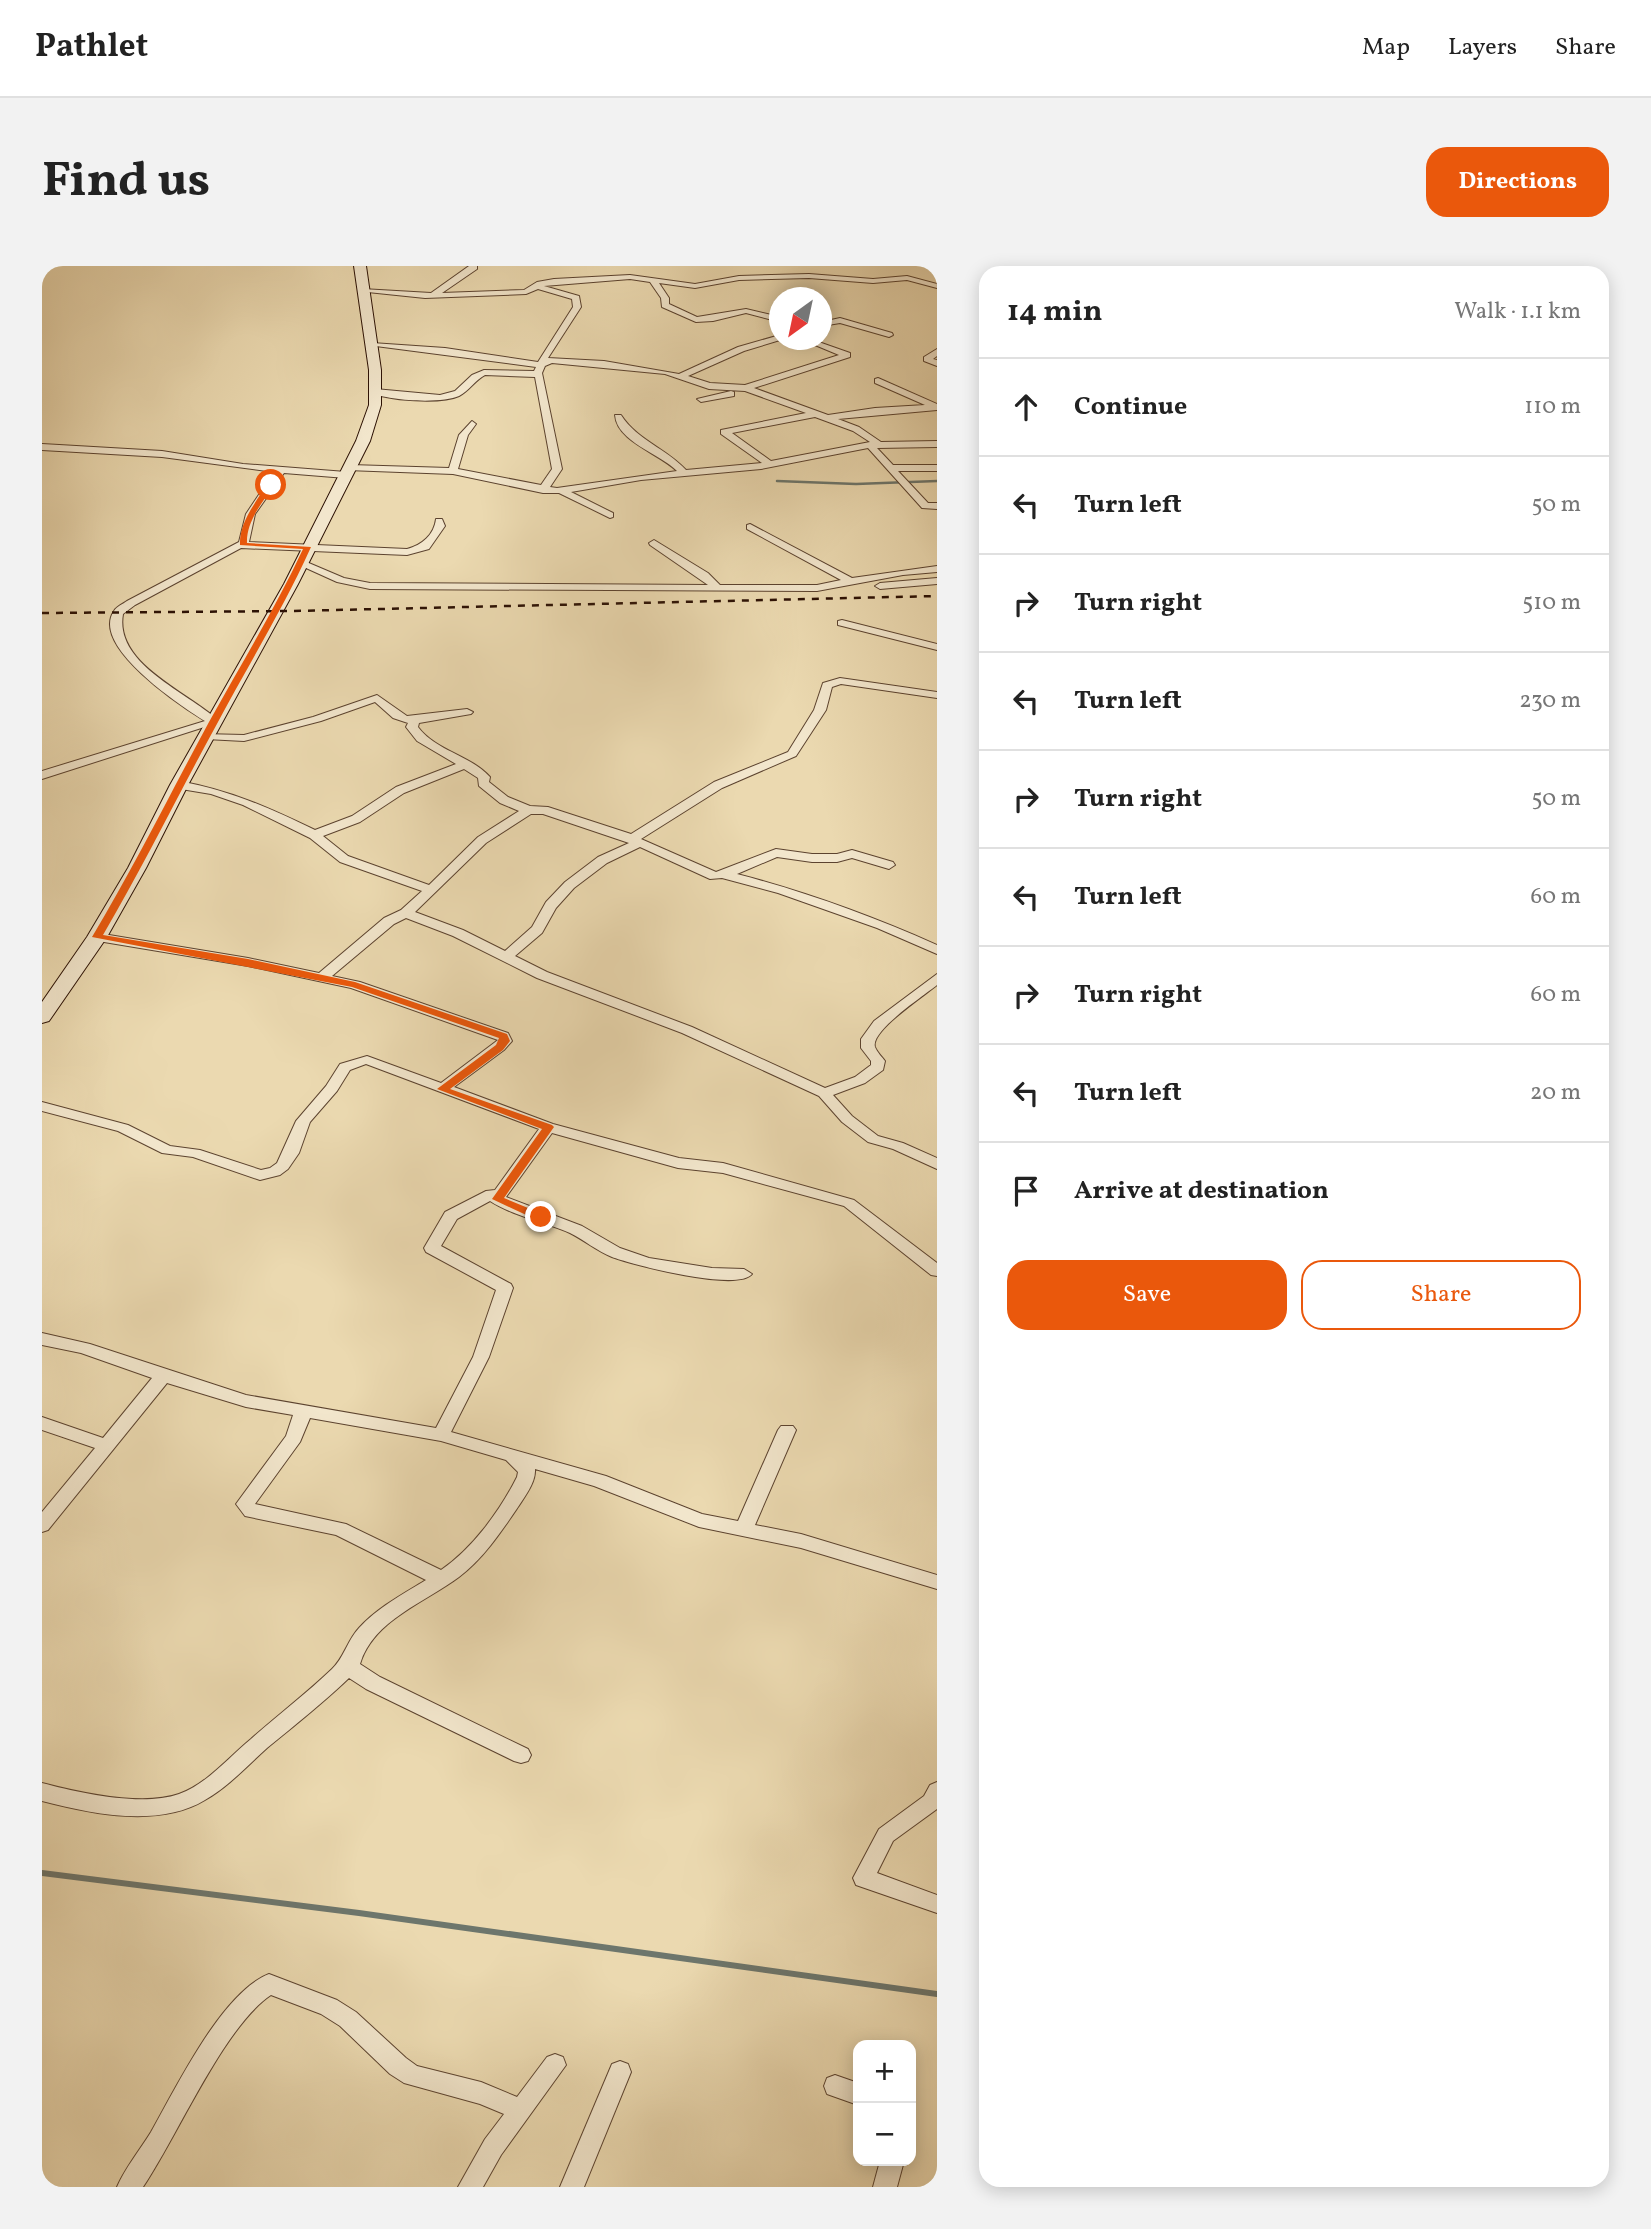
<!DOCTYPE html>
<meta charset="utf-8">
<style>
:root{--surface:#fff;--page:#f2f2f2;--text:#222;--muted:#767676;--line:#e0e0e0;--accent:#ea580c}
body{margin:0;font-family:Vollkorn,serif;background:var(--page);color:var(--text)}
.controls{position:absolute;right:21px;bottom:21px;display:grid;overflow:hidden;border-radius:14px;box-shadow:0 4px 18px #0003}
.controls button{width:63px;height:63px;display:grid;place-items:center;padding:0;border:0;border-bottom:2px solid var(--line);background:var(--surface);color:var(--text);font:35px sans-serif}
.compass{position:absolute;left:727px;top:21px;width:63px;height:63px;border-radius:50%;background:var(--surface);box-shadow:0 4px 18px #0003;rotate:213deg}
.stop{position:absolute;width:21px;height:21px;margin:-16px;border:5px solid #ea580c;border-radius:50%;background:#fff}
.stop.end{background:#ea580c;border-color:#fff;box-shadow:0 2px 7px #0008}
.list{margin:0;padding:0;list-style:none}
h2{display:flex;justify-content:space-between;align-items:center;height:91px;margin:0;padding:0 28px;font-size:30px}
h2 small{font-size:23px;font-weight:400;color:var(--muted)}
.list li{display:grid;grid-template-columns:46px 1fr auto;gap:21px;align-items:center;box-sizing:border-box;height:98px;padding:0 28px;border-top:2px solid var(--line)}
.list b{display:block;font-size:26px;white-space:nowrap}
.list em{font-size:23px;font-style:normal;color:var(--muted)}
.actions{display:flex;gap:14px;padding:21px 28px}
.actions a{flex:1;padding:16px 0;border:2px solid var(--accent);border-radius:21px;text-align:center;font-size:24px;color:var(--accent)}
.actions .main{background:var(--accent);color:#fff}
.icon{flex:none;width:38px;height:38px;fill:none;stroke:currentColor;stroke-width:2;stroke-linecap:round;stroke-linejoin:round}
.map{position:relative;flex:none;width:895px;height:1921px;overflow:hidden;border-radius:21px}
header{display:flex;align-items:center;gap:42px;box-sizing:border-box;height:98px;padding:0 35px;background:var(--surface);border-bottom:2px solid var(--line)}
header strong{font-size:33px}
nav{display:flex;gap:38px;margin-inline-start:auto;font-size:24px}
.intro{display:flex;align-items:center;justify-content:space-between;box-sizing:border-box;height:168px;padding:0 42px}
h1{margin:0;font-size:49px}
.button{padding:18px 32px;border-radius:21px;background:var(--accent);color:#fff;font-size:24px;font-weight:700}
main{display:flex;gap:42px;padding:0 42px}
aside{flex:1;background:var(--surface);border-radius:21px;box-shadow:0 4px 18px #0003}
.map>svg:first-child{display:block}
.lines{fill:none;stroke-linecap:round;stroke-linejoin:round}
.stream-far1{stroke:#6d766c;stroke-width:2.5}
.stream{stroke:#6d766c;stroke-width:6}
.minor-casing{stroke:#5c432f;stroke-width:2}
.secondary-casing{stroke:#2c1104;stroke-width:2}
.minor{fill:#f2e6cc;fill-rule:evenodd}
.secondary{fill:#f2e6cc;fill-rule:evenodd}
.rail{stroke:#2c1104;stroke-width:2.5;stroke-dasharray:7 7;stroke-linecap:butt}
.route{fill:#ea580c}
</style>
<header>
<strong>Pathlet</strong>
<nav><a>Map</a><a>Layers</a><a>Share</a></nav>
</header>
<div class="intro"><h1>Find us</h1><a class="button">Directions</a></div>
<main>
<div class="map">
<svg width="895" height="1921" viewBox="0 0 895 1921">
<rect width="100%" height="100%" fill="#ebd9b0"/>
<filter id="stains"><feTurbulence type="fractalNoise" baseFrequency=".00286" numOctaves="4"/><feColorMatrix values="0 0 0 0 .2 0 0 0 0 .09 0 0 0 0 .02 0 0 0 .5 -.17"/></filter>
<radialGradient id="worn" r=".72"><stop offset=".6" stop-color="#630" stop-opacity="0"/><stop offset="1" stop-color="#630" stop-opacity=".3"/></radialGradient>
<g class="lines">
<polyline class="stream-far1" points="735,215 814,218 895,215"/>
<polyline class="stream" points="0,1607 317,1647 895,1728"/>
<g class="minor-casing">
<g id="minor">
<path d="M427,0H435V3L400,27L482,24L495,16L512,13L588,9L653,18L697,10L767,8L831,13L865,10L895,18V22L865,14L831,17L767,12L697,14L653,22L617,17L627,32V38L655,51L704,43L738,51V56L704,47L671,55L654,56L620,41L619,32L608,16L588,13L502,20L537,30L539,41L506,92L562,95L637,108L696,81L738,69V74L702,85L646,110L668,117L703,119L797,89L761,74H771L808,87V91L712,122L786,149L833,142L883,139L833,117V113L836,112L895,138V144L796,153L817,161L839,176L895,175V181L835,182L851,199H895V205H856L886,237H895V243L880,242L826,182L719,203L599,214L529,226L571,247V251L568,252L517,227H501L411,208L305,204L303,202L308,199L407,202L417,169L430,155L434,158L426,169L416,203L499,219L510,203L493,111L443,109C433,114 427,125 417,130C400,138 344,135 329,126L333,123L398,129L413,125L430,109L442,104L492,105L494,101L326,79L330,77L403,82L496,96L531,41L530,33L496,23L484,28L383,32L316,25L320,23L389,27ZM510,97L623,108L667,123L703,125L764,147L679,164V168L720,197L644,204C624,182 596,175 579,149H573C575,176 617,187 635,205L515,222L508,221L520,203L500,107L503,100ZM773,151L811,165L828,176L729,195L690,167Z"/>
<polygon points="798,52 850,67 851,69 847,71 798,57 780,60 780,56"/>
<polygon points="895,83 895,90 891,93 895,94 895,100 882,95 882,91"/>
<polygon points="689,125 692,126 692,130 659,136 655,133"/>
<path d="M0,178L120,185L201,198L304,206L309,209L304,212L242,207L213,248L207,276L365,283C380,279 392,269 394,253H400L403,260L387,283L365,289L199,282L93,339L81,348C72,399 148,427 178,456L0,513V505L163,455C139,440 48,380 72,345C75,340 81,338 85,335L197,276L204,248L232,206L120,191L0,184Z"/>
<polygon points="708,258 810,312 895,300 895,306 861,309 775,325 328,323 295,316 253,297 262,295 302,312 328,317 666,319 608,279 607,277 612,274 666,307 678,319 775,319 799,314 705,263 705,259"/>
<polygon points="895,312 895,318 838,323 833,320 838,317"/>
<polygon points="800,354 895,378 895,384 796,359 796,355"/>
<path d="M798,412L895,426V432L799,418L790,421L784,444L754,490L680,522L599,573L674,606L734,583L770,588H795L810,584L851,596L853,599L847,603L810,592L795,596H770L735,591L695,608C764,626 830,650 895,679V688L835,662L736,627L680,612L668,613L598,581L565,597L532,622L514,642L500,667L473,690L505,706L650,761L783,822L813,811L829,799V795L819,782V773L832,755L895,708V719C883,729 828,765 833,781C835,786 840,791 843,795L841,804L823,817L791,829L810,850L836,870L861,877L895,892V903L851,883L826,876L800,856L777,830L640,767L495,712L411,670L364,652L352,658L290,710L318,716L466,767L470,775L462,784L412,821L511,858L637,892L681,897L812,934L895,997V1010L889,1009L802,940L681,907L636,902L510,867L464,931L540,960L578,982L607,992L670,1002L702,1003L710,1008C696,1026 591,999 570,991C555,985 542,974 528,967C503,956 471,950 448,935L415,953L399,980L469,1018L471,1022L447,1091L409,1166L564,1210L660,1248L696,1255L736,1164L739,1160H751L754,1164L713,1259L759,1268L895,1309V1323L759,1282L657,1261L552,1220L493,1203C494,1216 483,1230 476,1241C459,1266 441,1293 417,1311C384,1336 331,1354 318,1398L338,1411L486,1483L489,1489L486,1495L479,1497L472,1495L324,1423L307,1412C281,1437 253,1459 225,1482C205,1500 187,1520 163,1534C117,1562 50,1548 0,1535V1517C38,1527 100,1541 137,1528C165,1518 187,1491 209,1473C236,1449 264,1428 290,1403C302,1392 305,1375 317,1362C335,1342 361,1328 384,1314L294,1269L203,1250L194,1238L244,1170L251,1149L204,1141L125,1117L6,1264L0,1266V1246L53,1182L0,1164V1151L61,1172L110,1112L39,1087L0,1079V1067L48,1078L204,1129L394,1162L431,1091L454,1024L384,986L382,982L403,946L444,925L453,924L497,863L324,798L308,804L295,825L268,856L257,887L246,903L238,909L218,914L151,891L120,887L76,865L0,845V836L86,859L128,880L158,884L219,904L228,902L235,897L254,855L284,820L298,798L325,790L399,817L456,774L309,722L206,700L50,674V668L55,667L206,692L277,707L342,652L359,644L380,625L298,596L268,572L201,539L169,528L133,522L131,519L137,515C190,525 225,541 273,564L310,550L354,521L414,498L375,475L364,461L366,457L351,452L333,436L279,455L202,475L164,473L160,472V468L202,469L271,451L335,429L365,450L425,443L431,446L429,448L377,457L376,461C394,485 428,489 448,511L447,516L466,531L488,540L506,541L589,568L672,516L746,486L772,444L781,417ZM422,503L436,512L437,520L458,537L477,545L436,571L387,619L306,590L281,570L318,556L362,527ZM489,548H501L587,577L556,591L523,616L504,636L490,661L463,685L421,664L373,646L444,577ZM268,1152L399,1175L464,1194L476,1206L475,1211C458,1245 430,1283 399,1304L304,1258L213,1238L258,1176Z"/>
<polygon points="895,1516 895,1543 851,1575 835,1607 895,1629 895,1647 814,1619 811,1612 837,1563 882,1530 888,1519"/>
<path d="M227,1708L295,1734L314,1746L364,1792L375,1800L439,1816L475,1831L505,1791L513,1788L521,1791L524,1799L459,1889L441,1921H416L443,1873L462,1848L438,1838L362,1817L348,1808L298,1760L279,1748L229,1729C182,1760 135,1871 101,1921H75C83,1902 98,1884 109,1866C134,1822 180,1726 227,1708Z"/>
<polygon points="578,1795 586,1798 589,1806 542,1921 518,1921 570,1798"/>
<polygon points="793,1809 816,1817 816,1839 785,1828 782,1820 785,1812"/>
<polygon points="838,1895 862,1895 855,1921 831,1921"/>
</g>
</g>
<g class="secondary-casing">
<polygon id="secondary" points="312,0 324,0 339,104 339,139 328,175 256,318 146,519 104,602 65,671 7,755 0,757 0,736 45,671 86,602 128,519 242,318 314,175 327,139 327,104"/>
</g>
<use href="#minor" class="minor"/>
<use href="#secondary" class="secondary"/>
<polyline class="rail" points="0,347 252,345 895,330"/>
</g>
<path class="route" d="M226,217L232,219C221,236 204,255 205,277L269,281C242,341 207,398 176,456C137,527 102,599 61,669L206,693L313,716L465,768L468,775L461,784L408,823L510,859L512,861L462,932L503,949V954H495L450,933L500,863L395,823L454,779L457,772L310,721L50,671C92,601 128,528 167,456C199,398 233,343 261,283L198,279C197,256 214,236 226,217Z"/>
<rect width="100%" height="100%" filter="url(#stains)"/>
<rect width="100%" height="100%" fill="url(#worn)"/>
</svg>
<div class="controls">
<button>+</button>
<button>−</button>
</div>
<svg class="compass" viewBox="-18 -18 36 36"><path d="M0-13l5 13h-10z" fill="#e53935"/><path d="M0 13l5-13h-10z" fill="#767676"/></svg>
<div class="stop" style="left:229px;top:219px"></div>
<div class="stop end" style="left:499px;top:951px"></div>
</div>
<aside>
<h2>14 min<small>Walk · 1.1 km</small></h2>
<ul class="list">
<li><svg class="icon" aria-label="ahead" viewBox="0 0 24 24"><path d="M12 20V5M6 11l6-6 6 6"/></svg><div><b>Continue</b></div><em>110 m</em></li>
<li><svg class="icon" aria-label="left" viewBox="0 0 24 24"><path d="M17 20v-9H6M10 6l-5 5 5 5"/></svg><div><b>Turn left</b></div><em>50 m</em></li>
<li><svg class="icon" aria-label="right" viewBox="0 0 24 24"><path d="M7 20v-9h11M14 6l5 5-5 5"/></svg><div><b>Turn right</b></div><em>510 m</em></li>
<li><svg class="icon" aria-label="left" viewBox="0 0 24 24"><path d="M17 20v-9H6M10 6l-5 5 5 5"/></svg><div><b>Turn left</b></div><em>230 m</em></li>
<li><svg class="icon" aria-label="right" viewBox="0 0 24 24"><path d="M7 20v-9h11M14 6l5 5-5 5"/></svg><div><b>Turn right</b></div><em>50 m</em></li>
<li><svg class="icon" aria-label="left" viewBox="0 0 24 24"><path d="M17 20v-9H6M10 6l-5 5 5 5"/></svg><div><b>Turn left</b></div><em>60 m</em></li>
<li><svg class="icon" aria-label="right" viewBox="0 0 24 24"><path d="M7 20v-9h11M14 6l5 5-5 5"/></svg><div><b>Turn right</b></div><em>60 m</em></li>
<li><svg class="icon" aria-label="left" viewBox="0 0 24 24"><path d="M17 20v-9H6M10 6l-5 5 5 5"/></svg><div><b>Turn left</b></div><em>20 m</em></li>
<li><svg class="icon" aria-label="arrive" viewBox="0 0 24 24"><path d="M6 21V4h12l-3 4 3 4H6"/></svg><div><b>Arrive at destination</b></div></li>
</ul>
<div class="actions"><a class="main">Save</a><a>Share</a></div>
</aside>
</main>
